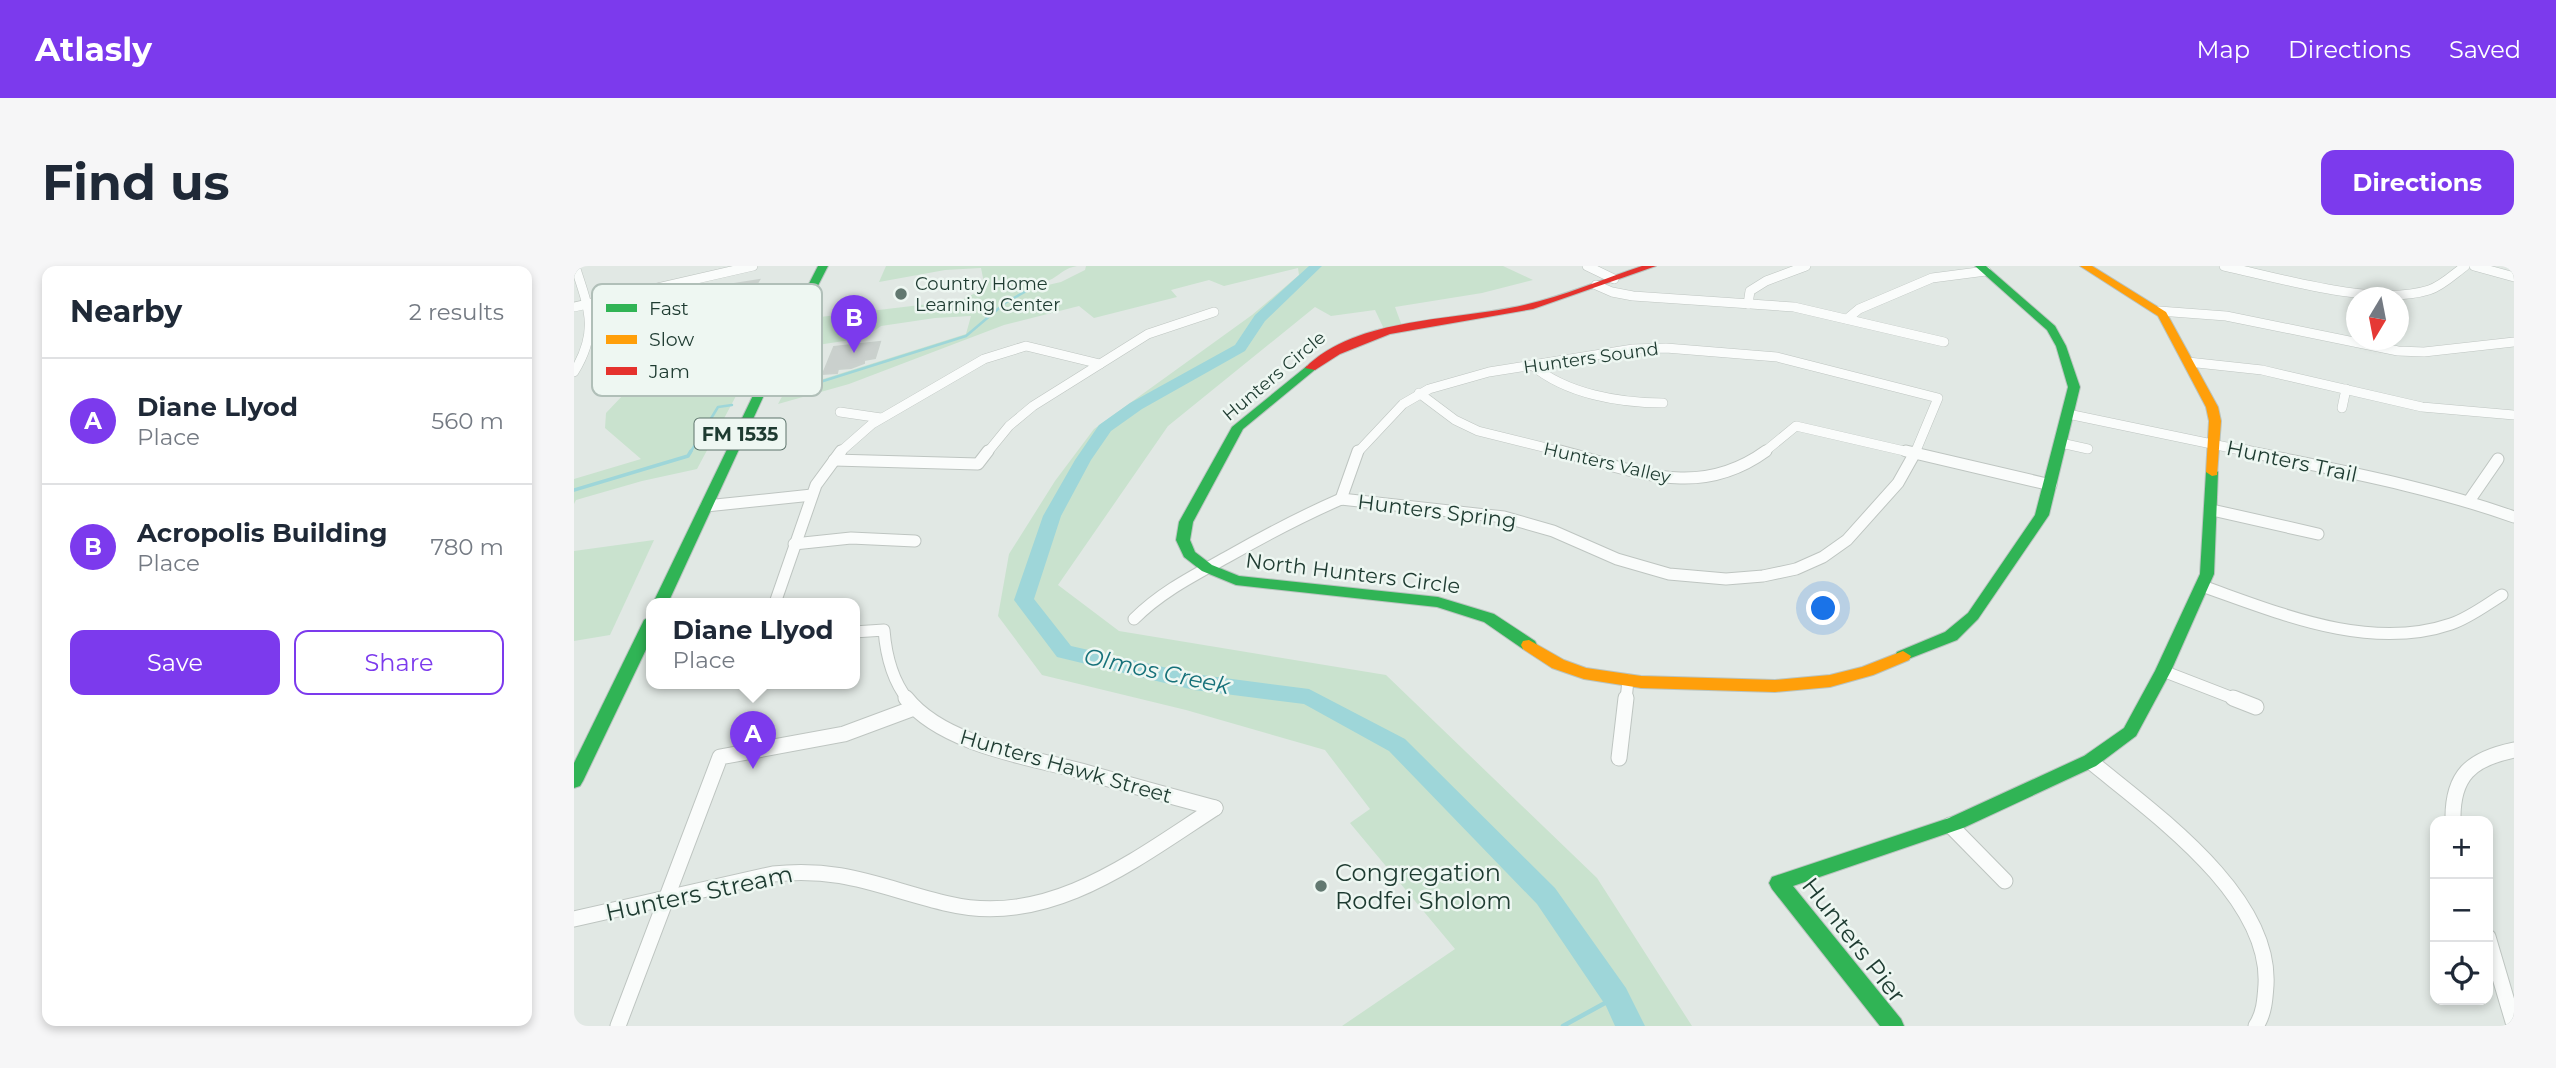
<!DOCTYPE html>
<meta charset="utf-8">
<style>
:root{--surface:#fff;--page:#f6f6f7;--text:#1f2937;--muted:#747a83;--line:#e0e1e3;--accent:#7c3aed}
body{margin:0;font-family:Montserrat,sans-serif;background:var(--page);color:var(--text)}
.controls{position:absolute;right:21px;bottom:21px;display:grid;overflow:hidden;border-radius:14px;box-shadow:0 4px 10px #0003}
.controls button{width:63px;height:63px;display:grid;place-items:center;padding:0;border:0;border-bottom:2px solid var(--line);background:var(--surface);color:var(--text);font:35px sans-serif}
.compass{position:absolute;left:1772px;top:21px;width:63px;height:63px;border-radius:50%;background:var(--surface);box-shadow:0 4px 10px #0003;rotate:190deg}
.you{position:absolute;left:1250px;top:343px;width:24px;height:24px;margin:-18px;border:5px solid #fff;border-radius:50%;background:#1a73e8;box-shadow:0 0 0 10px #1a73e833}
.badge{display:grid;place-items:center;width:46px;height:46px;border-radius:50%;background:var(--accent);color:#fff;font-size:23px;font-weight:700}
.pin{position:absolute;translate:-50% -58px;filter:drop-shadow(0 2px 4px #0008)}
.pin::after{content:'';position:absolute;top:37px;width:24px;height:21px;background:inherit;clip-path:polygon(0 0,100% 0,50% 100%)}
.popup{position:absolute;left:72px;top:332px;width:214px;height:91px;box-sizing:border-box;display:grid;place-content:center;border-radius:14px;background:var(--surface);filter:drop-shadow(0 2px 5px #0005);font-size:23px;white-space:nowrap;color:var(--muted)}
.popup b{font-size:26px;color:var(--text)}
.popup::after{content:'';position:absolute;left:50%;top:100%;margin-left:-14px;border:14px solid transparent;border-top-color:var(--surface)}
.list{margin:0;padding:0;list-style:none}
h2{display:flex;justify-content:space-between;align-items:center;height:91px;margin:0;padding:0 28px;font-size:30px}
h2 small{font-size:23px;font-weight:400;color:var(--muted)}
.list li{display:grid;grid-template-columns:46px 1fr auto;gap:21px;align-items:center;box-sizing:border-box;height:126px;padding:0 28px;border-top:2px solid var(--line)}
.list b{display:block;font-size:26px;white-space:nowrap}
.list p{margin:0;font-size:23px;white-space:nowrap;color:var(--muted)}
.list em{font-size:23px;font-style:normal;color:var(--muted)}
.actions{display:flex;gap:14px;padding:21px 28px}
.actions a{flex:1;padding:16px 0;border:2px solid var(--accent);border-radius:14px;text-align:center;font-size:24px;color:var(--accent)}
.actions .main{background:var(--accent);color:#fff}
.icon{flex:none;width:38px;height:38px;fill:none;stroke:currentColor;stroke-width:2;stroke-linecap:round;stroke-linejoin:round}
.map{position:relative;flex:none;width:1940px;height:760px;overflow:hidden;border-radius:14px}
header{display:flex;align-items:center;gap:42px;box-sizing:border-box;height:98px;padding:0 35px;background:var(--accent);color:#fff}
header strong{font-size:33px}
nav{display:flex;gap:38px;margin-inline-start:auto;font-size:24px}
.intro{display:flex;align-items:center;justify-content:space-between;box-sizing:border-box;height:168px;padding:0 42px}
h1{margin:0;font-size:49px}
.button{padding:18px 32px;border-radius:14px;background:var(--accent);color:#fff;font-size:24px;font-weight:700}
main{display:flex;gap:42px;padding:0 42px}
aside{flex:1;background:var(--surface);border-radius:14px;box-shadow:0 4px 10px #0003}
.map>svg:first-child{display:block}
.green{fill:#c9e2ce}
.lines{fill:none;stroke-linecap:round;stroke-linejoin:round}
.stream-far2{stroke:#9ed6d9;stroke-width:2.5}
.stream-far1{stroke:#9ed6d9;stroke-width:3.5}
.stream{stroke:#9ed6d9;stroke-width:4.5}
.river{fill:#9ed6d9;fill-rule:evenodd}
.building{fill:#cad0cd;stroke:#cad1cd;stroke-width:2}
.street-far2-casing{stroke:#bec5c1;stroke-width:10}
.street-far1-casing{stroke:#bec5c1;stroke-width:13}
.street-casing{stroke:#bec5c1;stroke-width:17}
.fast-casing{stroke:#bac4c0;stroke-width:2}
.slow-casing{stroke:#bac4c0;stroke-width:2}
.jam-casing{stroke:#bac4c0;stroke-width:2}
.street-far2{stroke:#fafcfb;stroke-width:9}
.street-far1{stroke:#fafcfb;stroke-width:11}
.street{stroke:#fafcfb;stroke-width:15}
.fast{fill:#30b455;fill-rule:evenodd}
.slow{fill:#ff9f0a;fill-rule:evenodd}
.jam{fill:#e5322d;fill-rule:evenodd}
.poi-dot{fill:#627870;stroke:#eef7f2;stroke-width:2.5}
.labels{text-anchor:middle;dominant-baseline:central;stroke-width:5;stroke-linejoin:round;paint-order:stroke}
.far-poi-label{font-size:18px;fill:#1e3b31;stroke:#eef7f2;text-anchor:start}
.far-street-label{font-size:18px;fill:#1e3b31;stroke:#eef7f2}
.shield{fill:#eef7f2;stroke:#5c736b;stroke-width:2}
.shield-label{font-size:19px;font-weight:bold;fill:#1e3b31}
.street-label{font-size:21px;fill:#1e3b31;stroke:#eef7f2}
.water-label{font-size:23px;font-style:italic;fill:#16717a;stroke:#eef7f2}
.near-poi-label{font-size:24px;fill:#1e3b31;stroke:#eef7f2;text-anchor:start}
.near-street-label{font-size:24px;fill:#1e3b31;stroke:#eef7f2}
.key{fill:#eef7f2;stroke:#b0bfb8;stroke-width:2}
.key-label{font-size:19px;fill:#1e3b31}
</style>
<header>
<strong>Atlasly</strong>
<nav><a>Map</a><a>Directions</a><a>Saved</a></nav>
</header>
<div class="intro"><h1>Find us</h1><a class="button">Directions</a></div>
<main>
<aside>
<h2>Nearby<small>2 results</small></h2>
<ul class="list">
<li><span class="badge">A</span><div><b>Diane Llyod</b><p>Place</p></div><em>560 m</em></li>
<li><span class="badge">B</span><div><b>Acropolis Building</b><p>Place</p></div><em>780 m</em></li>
</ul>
<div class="actions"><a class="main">Save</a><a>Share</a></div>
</aside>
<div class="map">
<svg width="1940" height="760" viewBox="0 0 1940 760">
<rect width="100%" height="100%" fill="#e1e8e4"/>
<g class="green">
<path d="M312,0H503C491,2 488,7 478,13C468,18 459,16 452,24L487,16L511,4L512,0H929L959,14L908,27L821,41L828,60L810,63L801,44L757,50L741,41L594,160L484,319L545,365L812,409L1023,612L1118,760H768L881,683L776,557L796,543L751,484L612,444L468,409L424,350L435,288L481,215L520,163L678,49L725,9L724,2L650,20L635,14L597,24L603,31L520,52L505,40L430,59L275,118L204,138L211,125L392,68L397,50L361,52L307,60L290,72L230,81L246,51L388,34L411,22L407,2L371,4L305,16Z"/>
<polygon points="170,115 123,203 68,215 2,234 0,238 0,213 67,193 31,162 32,147 51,127"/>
<polygon points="80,274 36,369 0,375 0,285"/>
</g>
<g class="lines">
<g class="stream-far2">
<polyline points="208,128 392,70 431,37 454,24"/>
<polyline points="116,187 144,141 158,139"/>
</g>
<polyline class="stream-far1" points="0,224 114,190 117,185"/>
<polyline class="stream" points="989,760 1042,731"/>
<polygon class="river" points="735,0 748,0 691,55 671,85 568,143 537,165 517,194 487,250 460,333 497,380 620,408 735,423 831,473 981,622 1052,722 1071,760 1041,760 1032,740 963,638 815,485 730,438 620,424 483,391 440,334 469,250 501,194 525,159 556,137 661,79 681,49"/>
</g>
<g class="building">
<polygon points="185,14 172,36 177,35 155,79 98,85 114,57 108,58 121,36 113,37 122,24"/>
<polygon points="306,76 301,92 290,94 290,97 277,102 264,103 263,107 249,108 260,81"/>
</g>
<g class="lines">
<g class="street-far2-casing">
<g id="street-far2">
<polyline points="1013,0 1040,13"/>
<path d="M1650,0C1705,12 1801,41 1855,24C1868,20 1880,8 1891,0"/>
<polyline points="1900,0 1940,11"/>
<polyline points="1022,19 1038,26 1059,30 1220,41 1370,76"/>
<polyline points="1174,38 1176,25 1192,15 1232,0"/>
<polyline points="0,41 179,0"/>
<polyline points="1585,45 1652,50 1824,85 1850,86 1940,76"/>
<polyline points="1273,53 1285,43 1358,12 1412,5"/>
<polyline points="1614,96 1688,104 1848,141 1940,149"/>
<path d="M958,99C992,128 1046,137 1089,137"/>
<path d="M0,106C25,65 15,43 1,0"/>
<polyline points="845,127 881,154 904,165 993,187"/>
<polyline points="1768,142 1772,123"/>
<polyline points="266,146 307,152"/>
<polyline points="1494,148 1681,187"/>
<polyline points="1487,177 1514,183"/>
<polyline points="265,187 298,158 410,93 452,80 526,98"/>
<polyline points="413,187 435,160 459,140 574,68 640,46"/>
<polyline points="783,187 829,138 855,123 915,106 1059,83 1092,82 1203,91 1364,132 1341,187"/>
<polyline points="1189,187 1222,160 1339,187"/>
</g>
</g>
<g class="street-far1-casing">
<g id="street-far1">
<path d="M986,185C1060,204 1123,235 1192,185"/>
<polyline points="1332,185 1477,219"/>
<path d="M1672,185C1762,204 1853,220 1940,251"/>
<polyline points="260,194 404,198 414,185"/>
<polyline points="767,233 930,251 979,265 1043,293 1095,308 1152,313 1189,310 1222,303 1249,291 1273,274 1324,217 1342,185"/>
<polyline points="767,233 784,185"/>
<polyline points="1895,235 1924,193"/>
<polyline points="132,240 238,229"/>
<polyline points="1638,244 1744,268"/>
<polyline points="220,278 277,272 341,275"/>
<path d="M1628,320C1705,347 1795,386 1877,358C1895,352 1912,339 1928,329"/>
<polyline points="201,337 242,219 267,185"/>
<path d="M560,353C588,325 621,309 655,290C692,269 728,250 767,233"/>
<path d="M280,366L310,364C312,389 318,414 334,434"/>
<polyline points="1589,405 1664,434"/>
<polyline points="1052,434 1054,414"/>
</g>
</g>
<g class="street-casing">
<g id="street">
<path d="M332,432C368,478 453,491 507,505C552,518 596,530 641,542"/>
<polyline points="1659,432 1682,441"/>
<polyline points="1045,492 1052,432"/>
<path d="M1516,495C1579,547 1697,629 1692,719C1691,734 1690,748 1682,760"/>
<path d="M1879,555C1878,509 1897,493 1940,484"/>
<polyline points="1376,559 1431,615"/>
<path d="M0,653L199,608C269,600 310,623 375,638C475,662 562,593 641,542"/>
<polyline points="1914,671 1940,759"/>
<polyline points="44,760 146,491 270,468 340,442"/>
</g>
</g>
<g class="fast-casing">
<g id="fast">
<polygon points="244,0 254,0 209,88 94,337 79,337 199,88"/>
<polygon points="1401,0 1412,0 1481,60 1492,80 1506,121 1475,249 1404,353 1383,374 1329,395 1321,390 1323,386 1371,366 1394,347 1461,249 1494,121 1482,80 1473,64"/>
<polygon points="733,100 743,102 669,163 619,256 616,274 621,286 638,299 665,310 864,331 920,348 961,375 963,379 961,383 949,383 910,356 863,341 662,319 628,305 610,291 602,274 605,256 658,161"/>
<polygon points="1638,202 1644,206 1640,308 1597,405 1562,470 1522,500 1389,562 1219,620 1327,753 1330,760 1306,760 1198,623 1195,617 1198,611 1375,552 1510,490 1550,462 1581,405 1626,308 1632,206"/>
<polygon points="78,349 78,371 9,515 6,520 0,522 0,497 70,354"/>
</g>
</g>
<g class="slow-casing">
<g id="slow">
<polygon points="1506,0 1518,0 1592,46 1644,141 1647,155 1643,209 1638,210 1632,206 1635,155 1632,141 1584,50"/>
<polygon points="955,374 990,394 1012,402 1067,410 1201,414 1256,409 1288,401 1329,385 1337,390 1335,394 1299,409 1256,421 1201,426 1067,422 1010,413 978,402 949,383 947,379 949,375"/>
</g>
</g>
<g class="jam-casing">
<path id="jam" d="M1068,0H1082L959,43L816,68L766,88L741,104L731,102C783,50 883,55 950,39C990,30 1029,13 1068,0Z"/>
</g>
<use href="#street-far2" class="street-far2"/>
<use href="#street-far1" class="street-far1"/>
<use href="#street" class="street"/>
<use href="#fast" class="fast"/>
<use href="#slow" class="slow"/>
<use href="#jam" class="jam"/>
</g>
<g class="poi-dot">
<circle cx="327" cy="28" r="7"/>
<circle cx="747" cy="620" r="7"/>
</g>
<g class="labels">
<g class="far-poi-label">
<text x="341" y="18">Country Home<tspan x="341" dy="21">Learning Center</tspan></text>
</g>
<g class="far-street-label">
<text transform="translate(1017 92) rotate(-8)">Hunters Sound</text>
<text transform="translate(700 110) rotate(-40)">Hunters Circle</text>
<text transform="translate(1033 197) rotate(13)">Hunters Valley</text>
</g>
<rect class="shield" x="120.5" y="152.5" width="91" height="31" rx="5"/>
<g class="shield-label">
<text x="166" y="168">FM 1535</text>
</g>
<g class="street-label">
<text transform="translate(1718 195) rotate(12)">Hunters Trail</text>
<text transform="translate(863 245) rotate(7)">Hunters Spring</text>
<text transform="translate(779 307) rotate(7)">North Hunters Circle</text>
<text transform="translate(492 500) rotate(16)">Hunters Hawk Street</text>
</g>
<g class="water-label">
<text transform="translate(583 405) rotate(12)">Olmos Creek</text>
</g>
<g class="near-poi-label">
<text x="761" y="606">Congregation<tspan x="761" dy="28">Rodfei Sholom</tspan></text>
</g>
<g class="near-street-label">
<text transform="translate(125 627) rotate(-12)">Hunters Stream</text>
<text transform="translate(1280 674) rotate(52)">Hunters Pier</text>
</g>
</g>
<rect x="18" y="18" width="230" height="112" rx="10" class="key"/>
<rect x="32" y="38" width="31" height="8" fill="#30b455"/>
<rect x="32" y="69" width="31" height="9" fill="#ff9f0a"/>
<rect x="32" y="101" width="31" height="8" fill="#e5322d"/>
<g class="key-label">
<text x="75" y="49">Fast</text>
<text x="75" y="80">Slow</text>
<text x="75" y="112">Jam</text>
</g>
</svg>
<div class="controls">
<button>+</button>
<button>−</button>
<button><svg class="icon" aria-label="locate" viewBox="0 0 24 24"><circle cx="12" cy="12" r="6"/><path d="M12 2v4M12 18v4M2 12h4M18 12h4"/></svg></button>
</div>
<svg class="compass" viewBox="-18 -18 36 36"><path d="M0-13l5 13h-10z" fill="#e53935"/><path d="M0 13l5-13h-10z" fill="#747a83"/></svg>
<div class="you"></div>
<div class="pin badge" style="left:179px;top:503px">A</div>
<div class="popup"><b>Diane Llyod</b>Place</div>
<div class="pin badge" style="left:280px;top:87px">B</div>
</div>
</main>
